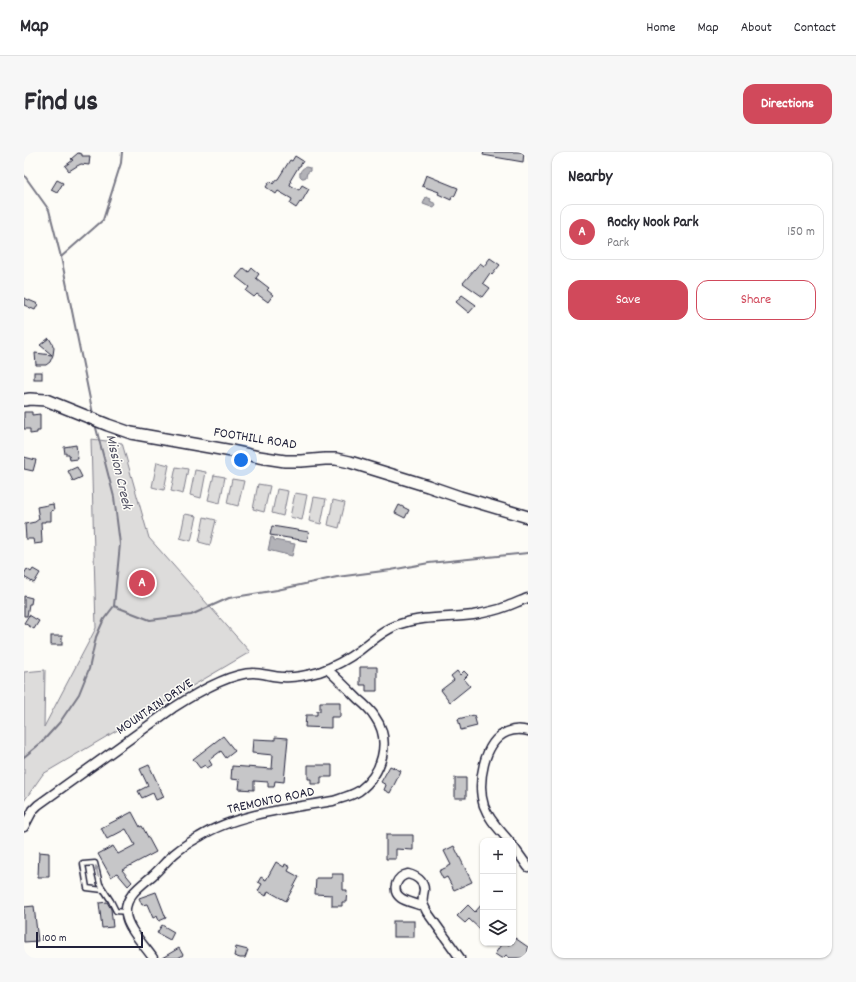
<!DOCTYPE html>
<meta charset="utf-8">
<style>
:root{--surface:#fff;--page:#f7f7f7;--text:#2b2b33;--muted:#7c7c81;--line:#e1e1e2;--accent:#d1495b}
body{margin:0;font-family:Dekko,sans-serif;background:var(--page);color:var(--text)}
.controls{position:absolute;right:12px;bottom:12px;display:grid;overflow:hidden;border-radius:8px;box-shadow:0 1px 3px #0004}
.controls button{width:36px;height:36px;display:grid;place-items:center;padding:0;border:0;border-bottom:1px solid var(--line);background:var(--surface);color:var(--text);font:20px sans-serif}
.scale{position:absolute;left:12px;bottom:10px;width:107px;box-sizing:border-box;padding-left:4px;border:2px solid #22223b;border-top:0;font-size:11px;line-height:14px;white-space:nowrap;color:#22223b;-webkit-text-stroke:3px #fdfcf7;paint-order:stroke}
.you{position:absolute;left:217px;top:308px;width:14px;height:14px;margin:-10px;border:3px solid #fff;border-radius:50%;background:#1a73e8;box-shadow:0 0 0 6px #1a73e833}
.badge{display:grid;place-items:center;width:26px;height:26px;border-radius:50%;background:var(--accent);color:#fff;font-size:13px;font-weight:700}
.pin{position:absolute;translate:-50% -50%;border:2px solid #fff;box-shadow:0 1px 4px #0006}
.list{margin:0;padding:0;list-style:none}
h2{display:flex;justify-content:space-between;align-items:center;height:52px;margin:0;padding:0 16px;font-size:17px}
h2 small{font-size:13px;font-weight:400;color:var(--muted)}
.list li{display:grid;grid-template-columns:26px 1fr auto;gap:12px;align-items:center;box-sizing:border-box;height:56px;margin:0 8px 8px;padding:0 8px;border:1px solid var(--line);border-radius:12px}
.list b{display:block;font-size:15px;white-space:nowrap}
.list p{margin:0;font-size:13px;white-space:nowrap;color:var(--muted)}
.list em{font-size:13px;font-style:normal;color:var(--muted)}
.actions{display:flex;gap:8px;padding:12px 16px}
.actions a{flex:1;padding:9px 0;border:1px solid var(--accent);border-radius:12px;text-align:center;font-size:14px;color:var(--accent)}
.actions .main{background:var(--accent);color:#fff}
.icon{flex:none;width:22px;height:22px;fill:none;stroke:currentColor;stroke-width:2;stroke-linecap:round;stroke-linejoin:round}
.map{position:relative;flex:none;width:504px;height:806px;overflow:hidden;border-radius:12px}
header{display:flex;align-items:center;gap:24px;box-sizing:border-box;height:56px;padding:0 20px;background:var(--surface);border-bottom:1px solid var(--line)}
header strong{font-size:19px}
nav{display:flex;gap:22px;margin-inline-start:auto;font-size:14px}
.intro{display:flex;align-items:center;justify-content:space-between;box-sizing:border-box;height:96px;padding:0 24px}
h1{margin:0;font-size:28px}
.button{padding:10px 18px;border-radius:12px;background:var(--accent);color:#fff;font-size:14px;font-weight:700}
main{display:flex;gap:24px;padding:0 24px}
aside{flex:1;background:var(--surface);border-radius:12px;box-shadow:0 1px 3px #0004}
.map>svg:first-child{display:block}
.green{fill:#dddcdb;stroke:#807f8b}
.water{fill:#b2b2b7;stroke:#787885}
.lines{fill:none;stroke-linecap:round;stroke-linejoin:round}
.stream{stroke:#787885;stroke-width:2}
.building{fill:#c6c6c8;stroke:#22223b}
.service-casing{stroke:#22223b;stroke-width:7}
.minor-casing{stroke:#22223b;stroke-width:11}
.secondary-casing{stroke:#22223b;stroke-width:14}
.service{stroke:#fdfcf7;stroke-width:4}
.minor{stroke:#fdfcf7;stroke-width:8}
.secondary{stroke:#fdfcf7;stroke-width:11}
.oneway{fill:#9a9aa2}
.labels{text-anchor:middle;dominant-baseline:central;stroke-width:3;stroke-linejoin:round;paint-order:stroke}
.street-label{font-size:14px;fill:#22223b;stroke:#fdfcf7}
.water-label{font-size:15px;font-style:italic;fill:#545466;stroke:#fdfcf7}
</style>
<header>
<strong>Map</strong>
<nav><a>Home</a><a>Map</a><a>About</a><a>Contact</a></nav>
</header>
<div class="intro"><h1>Find us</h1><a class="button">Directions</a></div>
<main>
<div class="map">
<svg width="504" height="806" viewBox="0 0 504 806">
<rect width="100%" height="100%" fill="#fdfcf7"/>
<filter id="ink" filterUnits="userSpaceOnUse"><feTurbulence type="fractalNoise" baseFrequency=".025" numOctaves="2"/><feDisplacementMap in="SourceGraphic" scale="8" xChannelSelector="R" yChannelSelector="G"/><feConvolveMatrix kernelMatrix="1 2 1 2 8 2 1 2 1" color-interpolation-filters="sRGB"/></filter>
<g filter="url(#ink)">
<g class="green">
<polygon points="67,287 98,291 125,386 226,500 19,622 0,649 0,520 21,518 20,575 72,476"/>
<polygon points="133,310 145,313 140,338 128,335"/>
<polygon points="152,315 164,317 159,342 147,339"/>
<polygon points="171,318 182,320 177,346 166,343"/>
<polygon points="190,323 201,325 196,351 184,348"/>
<polygon points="208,327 220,329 214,354 203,351"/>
<polygon points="234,332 246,334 240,360 229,357"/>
<polygon points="253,337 264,339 259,364 248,361"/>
<polygon points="271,341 283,343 278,368 266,365"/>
<polygon points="290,345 302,347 297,372 285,369"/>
<polygon points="309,348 321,351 315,376 304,373"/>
<polygon points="161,362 173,364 167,389 156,386"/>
<polygon points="180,365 192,368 186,393 175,390"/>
</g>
<g class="water">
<path d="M282,15L286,16V19L283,21L282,25L280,26H278L276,24C275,20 278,16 282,15Z"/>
<polygon points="402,45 407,47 406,49 412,52 410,56 399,52"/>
<polygon points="247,385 250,386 250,388 271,392 268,404 244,398"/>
</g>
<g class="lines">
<g class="stream">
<polyline points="0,23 25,58 37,105 69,262"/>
<polyline points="37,105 79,68 97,11 98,0"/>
<polyline points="90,454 126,468 167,463 205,446 253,438 313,425 367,418 405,411 504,401"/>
<polyline points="0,605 18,590 36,570 55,542 65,517 72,485 80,467 90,454 96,392 90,345 71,272"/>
</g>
</g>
<g class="building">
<polygon points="460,0 500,0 499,10 459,3"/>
<polygon points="54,1 58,2 58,4 66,4 65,13 57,12 53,14 45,19 41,14 49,8 47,7"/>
<polygon points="271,4 279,9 276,14 275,14 266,29 267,30 266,33 275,38 278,33 285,37 277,51 276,50 272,56 266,52 268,47 254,39 252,42 242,35 246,29 249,32 252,28 254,27 266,8 268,9"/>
<polygon points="402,23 434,36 431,43 430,44 428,44 427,48 414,42 415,40 398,34"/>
<polygon points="33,28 39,31 33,41 27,38"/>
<polygon points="466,106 476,113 468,123 466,121 459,131 466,136 459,145 439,131 456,111 460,114"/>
<polygon points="220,116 225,120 228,116 235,122 232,126 245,136 243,138 249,143 244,150 233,142 230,145 222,139 225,135 212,125"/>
<polygon points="438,143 452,153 445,161 432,150"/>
<polygon points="0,146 14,152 11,158 0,153"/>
<polygon points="25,186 28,191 30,196 29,203 26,210 22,213 12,213 11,201 28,203 16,193"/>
<rect x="10" y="220" width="8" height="7"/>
<polygon points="0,260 8,260 8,263 16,262 16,279 13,279 13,281 6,282 6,277 0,277"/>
<polygon points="52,293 54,307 46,308 45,302 41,302 40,295"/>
<polygon points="0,305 12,308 9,319 0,317"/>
<polygon points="53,315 58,325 49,329 44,319"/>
<polygon points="29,352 30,358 27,359 27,369 21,369 21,370 17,370 18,391 10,392 9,387 2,387 1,372 11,370 15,367 13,355"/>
<polygon points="375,353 385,358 381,366 371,361"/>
<polygon points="248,374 285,380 283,389 246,383"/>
<polygon points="3,417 7,420 9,417 16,421 10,431 0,425 0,422"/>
<polygon points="0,444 8,446 7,452 5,452 3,464 0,464"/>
<polygon points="5,463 15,469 10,477 0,471"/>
<rect x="27" y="484" width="11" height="9"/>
<polygon points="336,515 353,515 353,539 342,539 342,533 336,533"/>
<polygon points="433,519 436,523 440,519 444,523 440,527 446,534 426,550 417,538 430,528 427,524"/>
<polygon points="296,550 316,550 316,565 307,565 307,576 281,575 282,563 293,563 293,559 296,559"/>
<polygon points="450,563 453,574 437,578 434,567"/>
<polygon points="199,584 211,599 202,606 197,599 185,608 188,613 183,616 181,613 176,616 169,607"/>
<polygon points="251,585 264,586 260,630 251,629 250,635 244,635 244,630 230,629 230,638 215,637 216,628 207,627 208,614 248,617 249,603 228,601 229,587 251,588"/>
<polygon points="125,613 140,645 132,648 129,641 118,646 114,639 124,634 116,617"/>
<polygon points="284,613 308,613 308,625 297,625 297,632 287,632 287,627 284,627"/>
<polygon points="366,614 377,619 366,641 360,638 362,633 357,630"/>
<rect x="431" y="626" width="11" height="20"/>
<polygon points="108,660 116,675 118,674 132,700 98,718 108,730 104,734 93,721 87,725 74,702 89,694 94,702 111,693 102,677 83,687 77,676"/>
<polygon points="362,683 389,683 389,698 372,697 372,707 362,707"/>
<polygon points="430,694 448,730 430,738 423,725 419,727 415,719 427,713 420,699"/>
<polygon points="15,700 25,701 25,725 14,725"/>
<polygon points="252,710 260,715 261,712 266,715 264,719 275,725 262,749 244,739 242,744 234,739 238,732 234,730 237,725 242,728"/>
<polygon points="308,722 319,722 319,738 323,738 322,750 318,750 318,754 308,754 308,743 291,742 292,726 308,726"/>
<polygon points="132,740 142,766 135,769 133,764 129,766 123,752 118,753 115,746"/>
<polygon points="83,750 87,757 89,775 78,776 75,751"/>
<polygon points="459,751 459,780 445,767 441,771 433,764 444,753 451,760"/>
<polygon points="10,754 14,789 0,790 0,755"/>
<rect x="369" y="769" width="21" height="16"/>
<polygon points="138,773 150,780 146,788 133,781"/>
<polygon points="491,786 504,795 504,806 486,806 482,803 479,806 477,806 471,802 478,791 482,791 485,793 487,791 489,791 489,788"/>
<polygon points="212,795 224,798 221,806 216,806 210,804"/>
<polygon points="155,796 159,803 154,806 138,806"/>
</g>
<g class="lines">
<g class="service-casing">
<polyline id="service" points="79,738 63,736 59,712 71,711 76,732 87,749 92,759 102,760"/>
</g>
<g class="minor-casing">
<g id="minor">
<path d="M0,675L9,658L14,653L149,556C169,543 205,521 229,521C239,521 249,525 259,525C271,526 284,523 295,520C309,515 324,507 336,498C348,489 361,477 376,472C400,464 425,466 449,463C460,461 471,459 481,455C489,452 496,449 504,446"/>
<path d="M485,689C476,678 465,668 460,654C453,632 459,590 483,580C490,577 497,577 504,579"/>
<polyline points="489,694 504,715"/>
<path d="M384,722C392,724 400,729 400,738C399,743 398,747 399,752L395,753C390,751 381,749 377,746C366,738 373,724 384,722Z"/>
<polyline points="399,752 403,760 436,806"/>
<path d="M129,806C121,794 103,776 102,762C100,745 116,734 128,724C136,717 142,709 150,702C157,696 166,690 175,685C211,662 267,656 309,649C318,646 327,644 335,639C358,622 368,589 351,565C347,558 340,552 334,547C324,537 314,527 303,517"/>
</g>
</g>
<g class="secondary-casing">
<polyline id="secondary" points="0,248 6,247 22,248 84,273 107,281 208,299 235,305 261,309 277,309 301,307 312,307 326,310 404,334 436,345 504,365"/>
</g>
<use href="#service" class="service"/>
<use href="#minor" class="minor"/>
<use href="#secondary" class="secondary"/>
</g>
<defs><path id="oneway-solid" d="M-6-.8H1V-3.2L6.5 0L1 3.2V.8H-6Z"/></defs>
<use class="oneway" href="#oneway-solid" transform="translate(73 719) rotate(-103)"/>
</g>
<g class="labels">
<g class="street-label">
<text transform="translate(231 287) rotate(9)">FOOTHILL ROAD</text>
<text transform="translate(131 555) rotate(-34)">MOUNTAIN DRIVE</text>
<text transform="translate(247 649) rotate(-12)">TREMONTO ROAD</text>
</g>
<g class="water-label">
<text transform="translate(94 320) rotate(77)">Mission Creek</text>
</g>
</g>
</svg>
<div class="controls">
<button>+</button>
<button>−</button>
<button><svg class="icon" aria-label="layers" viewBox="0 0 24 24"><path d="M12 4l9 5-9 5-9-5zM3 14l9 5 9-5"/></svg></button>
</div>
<div class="scale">100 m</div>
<div class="you"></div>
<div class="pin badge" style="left:118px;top:431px">A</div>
</div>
<aside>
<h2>Nearby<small></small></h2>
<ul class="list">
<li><span class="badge">A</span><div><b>Rocky Nook Park</b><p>Park</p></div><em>150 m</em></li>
</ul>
<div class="actions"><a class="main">Save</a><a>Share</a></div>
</aside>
</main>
